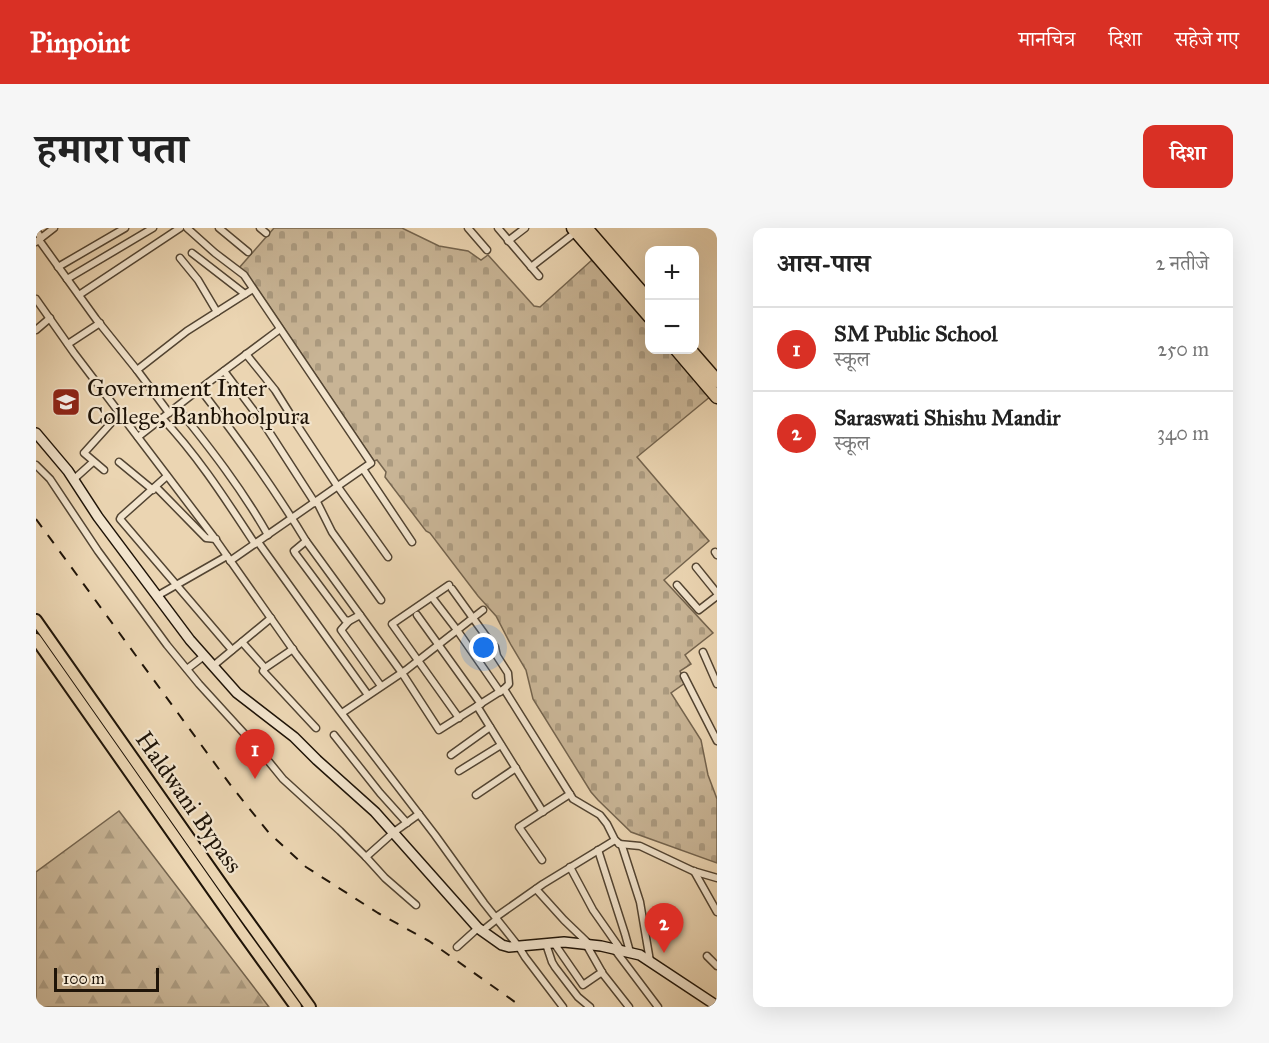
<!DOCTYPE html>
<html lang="hi">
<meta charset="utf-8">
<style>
:root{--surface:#fff;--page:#f6f6f6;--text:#222;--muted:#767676;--line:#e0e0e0;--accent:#d93025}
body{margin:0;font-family:"IM FELL Great Primer","Noto Serif Devanagari",serif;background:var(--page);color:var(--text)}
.controls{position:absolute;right:18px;top:18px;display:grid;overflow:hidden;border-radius:12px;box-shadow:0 6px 24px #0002}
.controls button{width:54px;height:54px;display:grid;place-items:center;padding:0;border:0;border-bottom:2px solid var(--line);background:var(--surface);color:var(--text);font:30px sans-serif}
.scale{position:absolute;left:18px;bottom:15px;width:105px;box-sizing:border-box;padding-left:6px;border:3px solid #1f1408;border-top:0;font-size:16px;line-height:21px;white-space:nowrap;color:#1f1408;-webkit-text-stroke:4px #f2e4cd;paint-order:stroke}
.you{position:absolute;left:448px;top:420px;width:21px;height:21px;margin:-15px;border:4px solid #fff;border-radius:50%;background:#1a73e8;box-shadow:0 0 0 9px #1a73e833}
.badge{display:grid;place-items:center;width:39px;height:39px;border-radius:50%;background:var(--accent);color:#fff;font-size:20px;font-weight:700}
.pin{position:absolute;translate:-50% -50px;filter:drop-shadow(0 2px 3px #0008)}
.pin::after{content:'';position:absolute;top:32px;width:21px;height:18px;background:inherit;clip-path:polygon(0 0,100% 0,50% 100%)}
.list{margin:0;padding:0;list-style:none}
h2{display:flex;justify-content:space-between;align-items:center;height:78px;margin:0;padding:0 24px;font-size:26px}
h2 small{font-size:20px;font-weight:400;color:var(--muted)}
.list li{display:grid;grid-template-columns:39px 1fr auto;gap:18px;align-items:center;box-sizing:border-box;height:84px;padding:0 24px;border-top:2px solid var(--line)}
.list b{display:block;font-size:22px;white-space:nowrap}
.list p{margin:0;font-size:20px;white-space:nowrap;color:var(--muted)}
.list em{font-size:20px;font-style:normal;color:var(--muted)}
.map{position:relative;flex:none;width:681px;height:779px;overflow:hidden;border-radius:12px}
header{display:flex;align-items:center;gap:36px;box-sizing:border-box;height:84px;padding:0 30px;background:var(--accent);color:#fff}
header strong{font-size:28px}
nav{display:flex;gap:33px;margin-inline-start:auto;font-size:21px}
.intro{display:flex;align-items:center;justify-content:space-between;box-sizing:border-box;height:144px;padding:0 36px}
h1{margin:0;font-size:42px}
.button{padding:15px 27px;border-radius:12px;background:var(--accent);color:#fff;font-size:21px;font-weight:700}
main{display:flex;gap:36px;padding:0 36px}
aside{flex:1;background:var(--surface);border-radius:12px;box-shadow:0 6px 24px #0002}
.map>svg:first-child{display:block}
.forest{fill:url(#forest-firs);stroke:#74644e;stroke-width:1.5}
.cemetery{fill:url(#cemetery-stones);stroke:#74644e;stroke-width:1.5}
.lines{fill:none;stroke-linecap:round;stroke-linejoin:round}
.street-casing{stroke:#524432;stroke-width:9}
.secondary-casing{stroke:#1f1408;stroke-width:12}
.primary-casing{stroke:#1f1408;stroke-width:14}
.highway-casing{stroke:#1f1408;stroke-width:15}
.street{stroke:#f2e4cd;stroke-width:6}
.secondary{stroke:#f2e4cd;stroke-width:9}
.primary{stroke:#ebd5b2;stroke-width:10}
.highway{stroke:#ebd5b2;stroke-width:12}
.rail{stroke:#1f1408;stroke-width:2;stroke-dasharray:10 10;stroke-linecap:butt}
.labels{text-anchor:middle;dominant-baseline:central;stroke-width:4.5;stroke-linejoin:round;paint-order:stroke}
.poi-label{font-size:24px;fill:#1f1408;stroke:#f2e4cd;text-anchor:start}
.street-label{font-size:24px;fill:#1f1408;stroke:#f2e4cd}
</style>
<header>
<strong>Pinpoint</strong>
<nav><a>मानचित्र</a><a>दिशा</a><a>सहेजे गए</a></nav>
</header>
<div class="intro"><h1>हमारा पता</h1><a class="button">दिशा</a></div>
<main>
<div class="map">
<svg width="681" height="779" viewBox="0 0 681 779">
<defs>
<pattern id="forest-firs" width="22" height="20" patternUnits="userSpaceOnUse" patternTransform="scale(1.5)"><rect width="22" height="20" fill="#c8b495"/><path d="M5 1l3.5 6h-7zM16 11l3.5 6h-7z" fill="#ab9a7f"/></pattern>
<pattern id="cemetery-stones" width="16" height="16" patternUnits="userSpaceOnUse" patternTransform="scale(1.5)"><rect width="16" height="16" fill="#c8b495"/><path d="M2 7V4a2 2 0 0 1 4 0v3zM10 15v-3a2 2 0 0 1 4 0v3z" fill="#ab9a7f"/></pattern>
</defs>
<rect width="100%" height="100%" fill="#ebd5b2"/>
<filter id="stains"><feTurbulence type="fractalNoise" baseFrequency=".00333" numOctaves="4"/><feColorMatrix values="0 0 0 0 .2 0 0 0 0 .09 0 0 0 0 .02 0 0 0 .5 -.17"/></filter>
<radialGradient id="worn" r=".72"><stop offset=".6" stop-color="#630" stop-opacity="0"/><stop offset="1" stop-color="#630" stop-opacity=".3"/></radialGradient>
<polygon class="forest" points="83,583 233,779 0,779 0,644"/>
<polygon class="cemetery" points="238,0 366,0 403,18 432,23 445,32 452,27 498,78 504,79 557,31 613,96 614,122 635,122 675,168 601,229 673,313 628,352 677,405 649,427 655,436 644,443 649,455 635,465 665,512 672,547 681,571 681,635 595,604 562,572 555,564 497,471 490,442 475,417 460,388 442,368 394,305 390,303 349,249 350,244 341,232 338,233 229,72 211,46 203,40"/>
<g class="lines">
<g class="street-casing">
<g id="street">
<polyline points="151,0 179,25 208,47 335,235 194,333"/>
<polyline points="183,0 212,24"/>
<polyline points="224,0 230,5"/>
<polyline points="432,0 451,22"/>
<polyline points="462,0 503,48"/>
<polyline points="0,2 5,10"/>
<polyline points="3,12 60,91 101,142"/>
<polyline points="472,13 489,0"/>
<polyline points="0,14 18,0"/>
<polyline points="156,25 209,66"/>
<polyline points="144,30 162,52 181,84"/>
<polyline points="22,39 89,0"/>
<polyline points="495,39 540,4"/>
<polyline points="31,51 117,0"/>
<polyline points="43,67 144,0"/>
<polyline points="0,71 38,125 177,308 260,426 399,607 448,675 483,719 489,729 527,779"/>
<polyline points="0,102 14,90"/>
<polyline points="32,116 64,95"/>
<polyline points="210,126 239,162 261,197 302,259 352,329"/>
<polyline points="188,143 230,199 279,275"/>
<path d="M164,161C201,209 238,260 270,313L258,323L259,325L309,392L313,393L324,387L366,445L403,502L468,461"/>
<path d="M141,179C174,220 206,261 232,307"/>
<polyline points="133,185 101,142 151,103 217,61"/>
<path d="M126,190C162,228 190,272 219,316"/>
<polyline points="102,209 157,166 244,101"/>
<polyline points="83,234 117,262"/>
<polyline points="0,237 14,251 62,323 131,417 163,456 225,524 247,551 304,603 330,629 349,650 380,677"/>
<polyline points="327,241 376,314"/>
<polyline points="68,242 48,225 84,185"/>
<polyline points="131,248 85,289 84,291 196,422"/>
<polyline points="37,252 57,234"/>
<polyline points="120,259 170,310 180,311"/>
<polyline points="281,274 296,304 345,372"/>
<polyline points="270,313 324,387"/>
<polyline points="222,314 332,467"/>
<polyline points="679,324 681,327"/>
<polyline points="660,339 681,365"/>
<polyline points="413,357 356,396 423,490"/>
<polyline points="641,357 663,382 681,368"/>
<polyline points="416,361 452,411 459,419 461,428 472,445 473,456 468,461 537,571 564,587 571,596 579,612 586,618 604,674 614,733"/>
<polyline points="121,368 191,328"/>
<polyline points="398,372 421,402 464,464"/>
<polyline points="381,387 445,476"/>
<polyline points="313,393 305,402 345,458"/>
<polyline points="206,414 229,440"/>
<polyline points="257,421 229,440 227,443 280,500"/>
<polyline points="667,424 681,456"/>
<polyline points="177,438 235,390"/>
<polyline points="151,441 168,428"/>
<polyline points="648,448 681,513"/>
<polyline points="441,478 507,584"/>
<polyline points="306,485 370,442 447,382"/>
<polyline points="298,507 344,565 371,595"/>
<polyline points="415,527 454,499"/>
<polyline points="423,543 465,517"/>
<polyline points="440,567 480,540"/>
<polyline points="583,616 604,618 657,643 681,650"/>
<polyline points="562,622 589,706 594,724"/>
<polyline points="330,629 358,604 383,586"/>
<polyline points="506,632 483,599 534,566"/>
<polyline points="534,639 557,682 585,722"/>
<polyline points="658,643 681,684"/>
<polyline points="500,661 528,692 553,716"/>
<polyline points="460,689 507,656 579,612"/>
<polyline points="446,703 461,691"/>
<polyline points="518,715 547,757 566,744"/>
<polyline points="510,716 516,734 519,739 542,769 554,779"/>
<polyline points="550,716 567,746 593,779"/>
<polyline points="421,719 442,700"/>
<polyline points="579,722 622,779"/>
<polyline points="671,728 681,738"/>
</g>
</g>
<g class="secondary-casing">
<polyline id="secondary" points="0,205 32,243 62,289 154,412 201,465 258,509 281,532 339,584 442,700 466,717 473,719 528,714 565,718 604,727 681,778"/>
</g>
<g class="primary-casing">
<g id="primary">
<polyline points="0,392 189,661 274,779"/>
<polyline points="0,411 205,703 260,779"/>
</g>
</g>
<g class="highway-casing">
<g id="highway">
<polyline points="537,0 614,89"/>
<polyline points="550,0 614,74"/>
<polyline points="641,122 681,169"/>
<polyline points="654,122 681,153"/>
</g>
</g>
<use href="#street" class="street"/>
<use href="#secondary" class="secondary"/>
<use href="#primary" class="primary"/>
<use href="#highway" class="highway"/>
<polyline class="rail" points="0,291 196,559 233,605 270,639 342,685 393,713 486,779"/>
</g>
<defs>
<g id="school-square" transform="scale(1.5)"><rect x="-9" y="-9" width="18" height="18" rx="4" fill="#8f2418" stroke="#f2e4cd"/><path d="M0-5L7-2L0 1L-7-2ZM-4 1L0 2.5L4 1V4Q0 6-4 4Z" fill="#fff"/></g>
</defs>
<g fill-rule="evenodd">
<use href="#school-square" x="30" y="174"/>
</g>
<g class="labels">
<g class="poi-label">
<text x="51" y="160">Government Inter<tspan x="51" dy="28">College, Banbhoolpura</tspan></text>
</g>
<g class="street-label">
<text transform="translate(153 574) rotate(55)">Haldwani Bypass</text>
</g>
</g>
<rect width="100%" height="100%" filter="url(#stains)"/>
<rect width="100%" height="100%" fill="url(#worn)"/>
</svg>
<div class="controls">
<button>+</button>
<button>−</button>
</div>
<div class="scale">100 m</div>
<div class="you"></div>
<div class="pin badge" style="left:219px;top:551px">1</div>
<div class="pin badge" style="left:628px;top:725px">2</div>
</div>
<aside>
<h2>आस-पास<small>2 नतीजे</small></h2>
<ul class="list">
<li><span class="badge">1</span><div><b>SM Public School</b><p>स्कूल</p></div><em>250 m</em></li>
<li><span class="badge">2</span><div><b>Saraswati Shishu Mandir</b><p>स्कूल</p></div><em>340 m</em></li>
</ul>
</aside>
</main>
